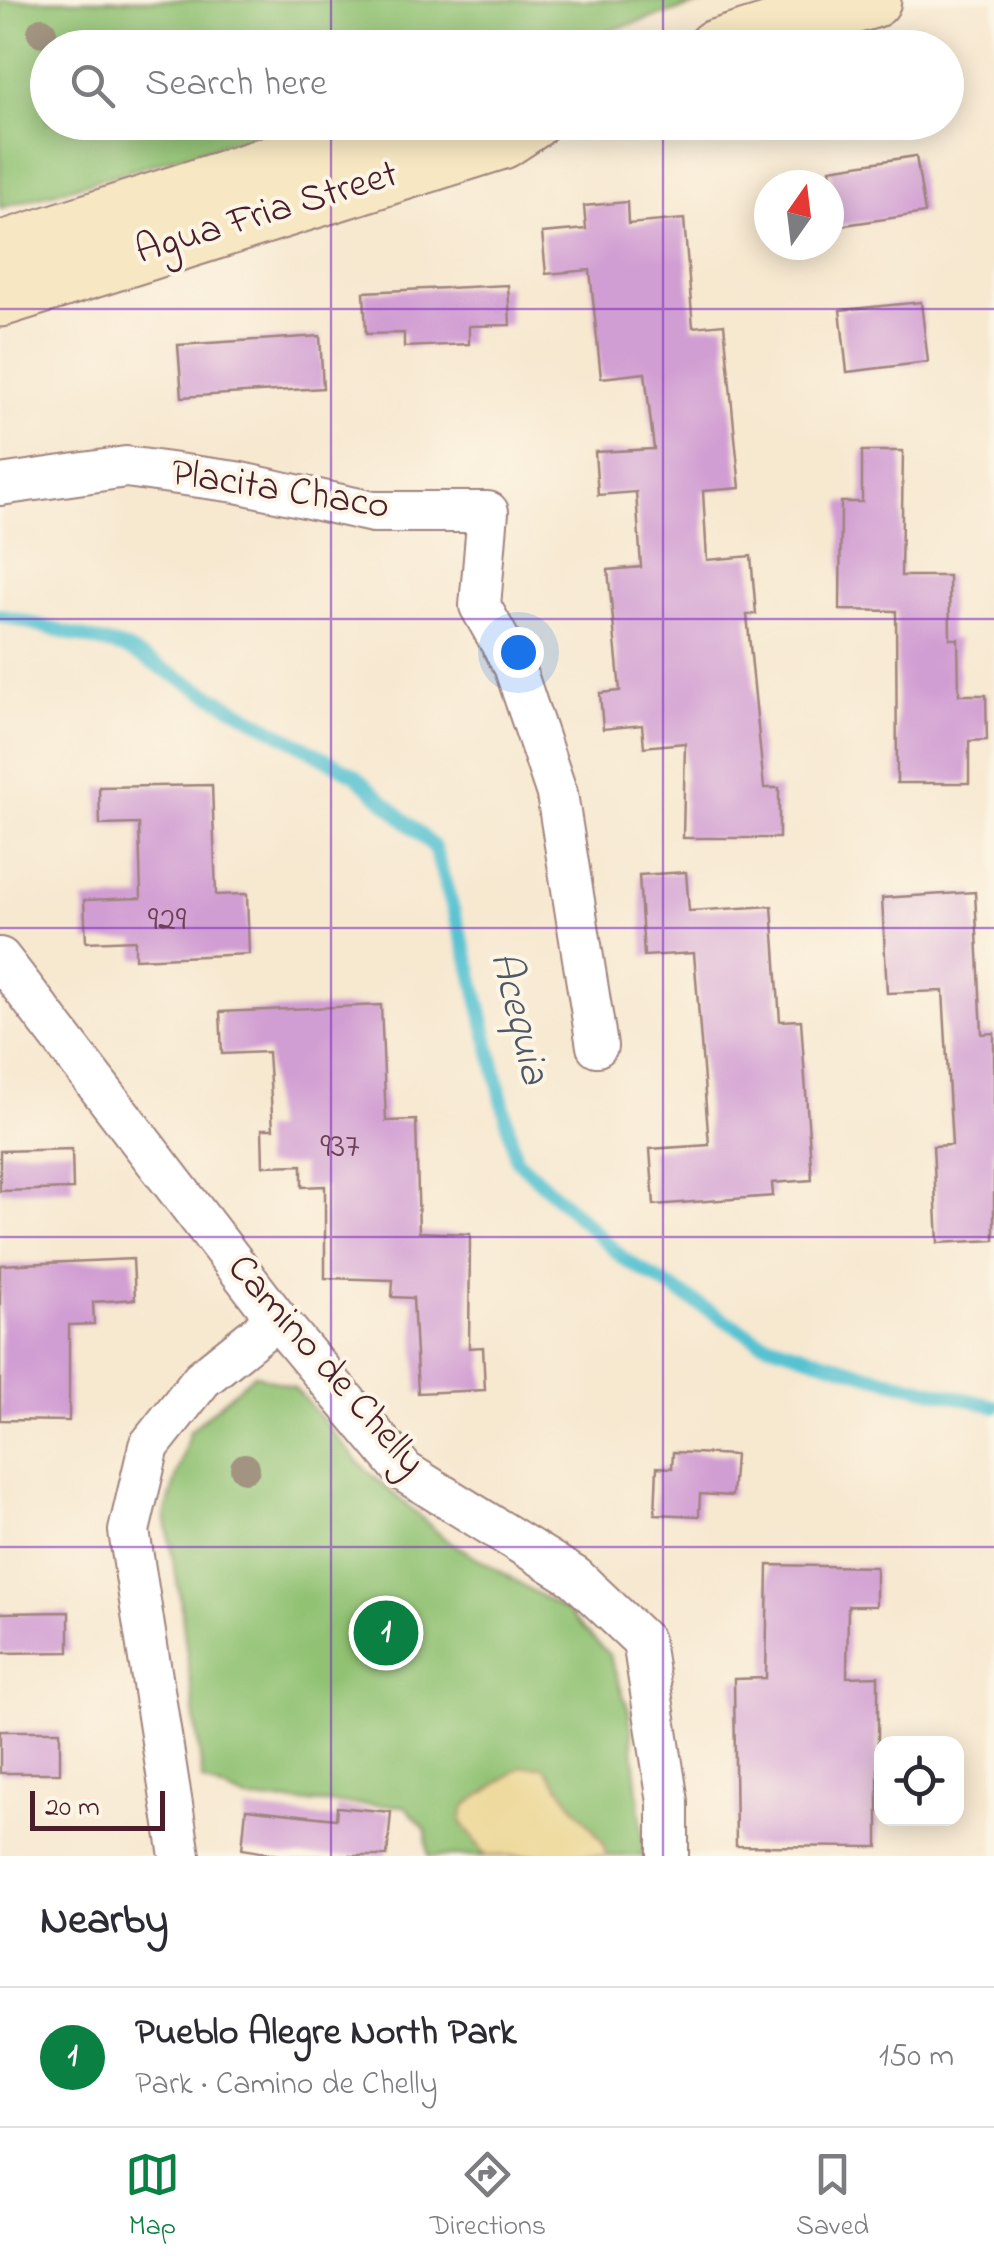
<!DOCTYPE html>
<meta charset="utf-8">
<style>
:root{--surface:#fff;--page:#f7f7f7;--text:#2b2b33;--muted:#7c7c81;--line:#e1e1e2;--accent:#0b8043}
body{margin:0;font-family:"Indie Flower",sans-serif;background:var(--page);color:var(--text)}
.controls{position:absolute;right:30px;bottom:30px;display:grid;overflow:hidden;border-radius:20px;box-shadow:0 5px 25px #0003}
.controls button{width:90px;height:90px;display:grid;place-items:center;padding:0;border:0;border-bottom:2px solid var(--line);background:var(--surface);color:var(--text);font:50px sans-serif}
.compass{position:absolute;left:754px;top:170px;width:90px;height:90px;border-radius:50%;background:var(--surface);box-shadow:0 5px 25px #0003;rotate:14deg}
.scale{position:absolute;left:30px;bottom:25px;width:135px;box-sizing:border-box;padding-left:10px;border:5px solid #4a1f2b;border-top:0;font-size:28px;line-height:35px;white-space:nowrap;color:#4a1f2b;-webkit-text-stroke:8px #fcf5e5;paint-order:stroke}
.you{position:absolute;left:518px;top:652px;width:35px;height:35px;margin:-25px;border:8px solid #fff;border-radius:50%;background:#1a73e8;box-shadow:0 0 0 15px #1a73e833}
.badge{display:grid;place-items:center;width:65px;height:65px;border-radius:50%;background:var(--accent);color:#fff;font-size:32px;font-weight:700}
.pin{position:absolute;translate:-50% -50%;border:5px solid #fff;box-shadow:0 2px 10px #0006}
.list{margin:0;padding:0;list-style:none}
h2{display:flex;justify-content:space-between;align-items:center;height:130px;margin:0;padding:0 40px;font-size:42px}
h2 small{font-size:32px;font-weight:400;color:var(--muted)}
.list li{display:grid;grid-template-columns:65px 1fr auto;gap:30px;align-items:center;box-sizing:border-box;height:140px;padding:0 40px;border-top:2px solid var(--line)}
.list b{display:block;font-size:38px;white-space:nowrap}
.list p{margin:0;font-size:32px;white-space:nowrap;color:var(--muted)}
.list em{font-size:32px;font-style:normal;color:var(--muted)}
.icon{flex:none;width:55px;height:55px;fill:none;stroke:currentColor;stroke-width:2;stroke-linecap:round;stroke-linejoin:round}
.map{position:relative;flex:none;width:994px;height:1856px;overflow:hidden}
.search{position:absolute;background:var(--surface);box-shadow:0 5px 25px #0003;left:30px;right:30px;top:30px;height:110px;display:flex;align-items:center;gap:25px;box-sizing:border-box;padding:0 35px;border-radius:55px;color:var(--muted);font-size:38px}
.sheet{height:270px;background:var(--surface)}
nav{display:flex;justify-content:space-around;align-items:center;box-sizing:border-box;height:140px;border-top:2px solid var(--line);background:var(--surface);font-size:28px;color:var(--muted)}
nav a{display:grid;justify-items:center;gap:5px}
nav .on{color:var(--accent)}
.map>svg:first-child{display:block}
.green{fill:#91c273;stroke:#6e704f;stroke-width:2.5}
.sand{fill:#eeda9e;stroke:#9c7c64;stroke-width:2.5}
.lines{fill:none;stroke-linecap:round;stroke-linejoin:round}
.stream{stroke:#57c2d2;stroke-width:14}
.building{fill:#d19ed3}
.street-casing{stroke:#a0847e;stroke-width:44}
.secondary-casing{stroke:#a0847e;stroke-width:59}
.street{stroke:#fff;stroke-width:40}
.secondary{stroke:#f7e8c3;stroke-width:55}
.tree{fill:#a39481}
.grid{fill:none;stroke:#7b2cbf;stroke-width:2.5;stroke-opacity:0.55}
.labels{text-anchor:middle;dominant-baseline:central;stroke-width:8;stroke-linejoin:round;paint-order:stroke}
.number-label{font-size:35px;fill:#6c3f55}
.street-label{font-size:40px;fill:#4a1f2b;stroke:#fcf5e5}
.water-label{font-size:42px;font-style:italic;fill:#4f5865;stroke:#fcf5e5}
</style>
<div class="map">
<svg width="994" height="1856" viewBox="0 0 994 1856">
<rect width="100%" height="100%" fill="#fcf5e5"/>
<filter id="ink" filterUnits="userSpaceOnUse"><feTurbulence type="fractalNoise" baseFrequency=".01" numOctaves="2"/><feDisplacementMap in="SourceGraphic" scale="20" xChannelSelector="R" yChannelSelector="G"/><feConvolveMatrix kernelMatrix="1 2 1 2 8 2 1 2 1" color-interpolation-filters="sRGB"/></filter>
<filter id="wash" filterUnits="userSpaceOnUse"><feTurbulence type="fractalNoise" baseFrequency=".0048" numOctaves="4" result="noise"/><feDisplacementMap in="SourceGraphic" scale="40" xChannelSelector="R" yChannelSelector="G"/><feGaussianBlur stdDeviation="2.25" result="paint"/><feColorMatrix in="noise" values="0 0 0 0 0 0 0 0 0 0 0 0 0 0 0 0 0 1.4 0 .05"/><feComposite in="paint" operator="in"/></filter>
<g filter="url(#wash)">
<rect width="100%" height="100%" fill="#f7e8d0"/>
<g class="green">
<polygon points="0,0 713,0 553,47 48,48 48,122 297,123 0,208"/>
<polygon points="254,1374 295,1388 362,1466 444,1538 566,1611 609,1655 629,1711 645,1856 428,1856 426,1830 405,1806 247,1800 203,1781 179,1591 165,1515 190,1431"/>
</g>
<polygon class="sand" points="523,1766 544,1767 602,1841 607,1856 486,1856 461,1821 465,1806"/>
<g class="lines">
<polyline class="stream" points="0,615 127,649 355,775 434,847 471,968 516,1159 624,1259 758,1340 869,1375 994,1406"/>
</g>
<g id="blocks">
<g class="building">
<polygon points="916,156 925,213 838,226 830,169"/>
<polygon points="627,202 628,224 684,219 693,327 724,324 740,488 703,491 707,560 751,556 756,614 747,615 764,788 779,788 779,838 683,838 685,743 644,747 642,725 603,729 600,693 620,691 608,570 641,567 636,492 598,495 595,452 654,449 645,373 601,378 590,270 546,274 542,233 586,229 584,206"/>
<polygon points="508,285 510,325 469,326 469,344 404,347 404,333 366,334 364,292"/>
<polygon points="921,302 928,362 847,372 840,310"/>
<polygon points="320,336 323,388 182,397 178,345"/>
<polygon points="862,451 903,451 901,576 949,576 950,639 958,639 959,695 986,695 987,740 969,741 969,783 897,783 896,611 840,610 841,502 862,502"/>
<polygon points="212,785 216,895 247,894 249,954 135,959 135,940 86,942 84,900 141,898 139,824 100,825 99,787"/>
<polygon points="686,872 689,911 772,906 780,1021 801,1020 812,1180 772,1183 773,1196 654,1205 650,1149 709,1145 694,953 644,956 639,875"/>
<polygon points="975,892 982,1034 994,1033 994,1240 938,1243 933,1146 952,1145 943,991 887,993 882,898"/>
<polygon points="381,1005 386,1121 416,1120 419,1232 470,1234 469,1348 483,1347 485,1390 418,1393 413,1298 392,1297 393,1280 325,1278 325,1186 302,1187 302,1165 263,1166 262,1129 273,1129 268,1052 222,1054 220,1012"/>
<polygon points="72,1149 73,1189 0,1191 0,1151"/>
<polygon points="133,1259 135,1299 93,1302 94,1324 69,1325 69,1421 0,1420 0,1265"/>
<polygon points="673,1452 735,1455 732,1496 700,1494 699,1516 655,1514 657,1467 672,1468"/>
<polygon points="768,1565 876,1567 876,1606 848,1606 847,1677 878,1676 878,1847 736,1846 734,1679 766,1678"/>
<polygon points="69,1612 69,1652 0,1653 0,1613"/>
<rect x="0" y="1731" width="60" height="42"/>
<polygon points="337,1807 391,1812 387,1856 285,1856 242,1849 246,1809 336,1819"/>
</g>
</g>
</g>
<g filter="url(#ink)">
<use href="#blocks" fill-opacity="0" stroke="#a0847e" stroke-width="2.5"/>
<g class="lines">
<g class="street-casing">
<g id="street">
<polyline points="0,485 126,467 236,482 373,512 488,512 480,606 514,666 557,794 597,1046"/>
<polyline points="0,958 277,1319 405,1472 575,1577 643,1641 668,1802 668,1856"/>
<polyline points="180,1856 129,1531 149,1446 202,1379 277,1319"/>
</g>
</g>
<g class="secondary-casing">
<g id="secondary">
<polyline points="714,48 873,0"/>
<polyline points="0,250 401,122"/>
<polyline points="0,299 502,141 531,122"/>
</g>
</g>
<use href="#street" class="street"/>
<use href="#secondary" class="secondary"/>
</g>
<g class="tree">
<circle cx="42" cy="32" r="15"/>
<circle cx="245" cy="1468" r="15"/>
</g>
</g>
<path class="grid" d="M331,0V48M663,0V48M331,122V1856M663,122V1856M0,309H994M0,619H994M0,928H994M0,1237H994M0,1547H994"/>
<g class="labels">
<g class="number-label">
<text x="167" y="920">929</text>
<text x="340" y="1147">937</text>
</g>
<g class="street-label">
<text transform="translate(267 214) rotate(-17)">Agua Fria Street</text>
<text transform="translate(280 491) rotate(9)">Placita Chaco</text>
<text transform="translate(325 1366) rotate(49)">Camino de Chelly</text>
</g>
<g class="water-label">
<text transform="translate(518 1018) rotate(76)">Acequia</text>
</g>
</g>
</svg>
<div class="controls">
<button><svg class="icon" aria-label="locate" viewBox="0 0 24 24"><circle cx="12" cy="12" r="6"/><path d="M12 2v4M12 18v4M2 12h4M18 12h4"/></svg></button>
</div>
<svg class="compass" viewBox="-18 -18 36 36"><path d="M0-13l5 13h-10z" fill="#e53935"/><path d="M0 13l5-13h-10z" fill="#7c7c81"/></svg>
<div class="scale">20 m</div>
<div class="you"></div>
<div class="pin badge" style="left:386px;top:1633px">1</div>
<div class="search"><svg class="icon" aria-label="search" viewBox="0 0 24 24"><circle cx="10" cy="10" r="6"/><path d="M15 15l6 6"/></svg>Search here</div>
</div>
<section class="sheet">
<h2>Nearby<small></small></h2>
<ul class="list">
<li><span class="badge">1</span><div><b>Pueblo Alegre North Park</b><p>Park · Camino de Chelly</p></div><em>150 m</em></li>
</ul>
</section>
<nav>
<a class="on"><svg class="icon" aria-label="map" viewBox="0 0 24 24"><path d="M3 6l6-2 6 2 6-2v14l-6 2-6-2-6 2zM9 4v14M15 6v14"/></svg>Map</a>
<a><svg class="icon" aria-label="directions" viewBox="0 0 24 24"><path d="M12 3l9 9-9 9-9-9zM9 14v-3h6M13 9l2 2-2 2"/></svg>Directions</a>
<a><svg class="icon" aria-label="saved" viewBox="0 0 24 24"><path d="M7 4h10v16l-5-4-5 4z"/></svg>Saved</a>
</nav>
